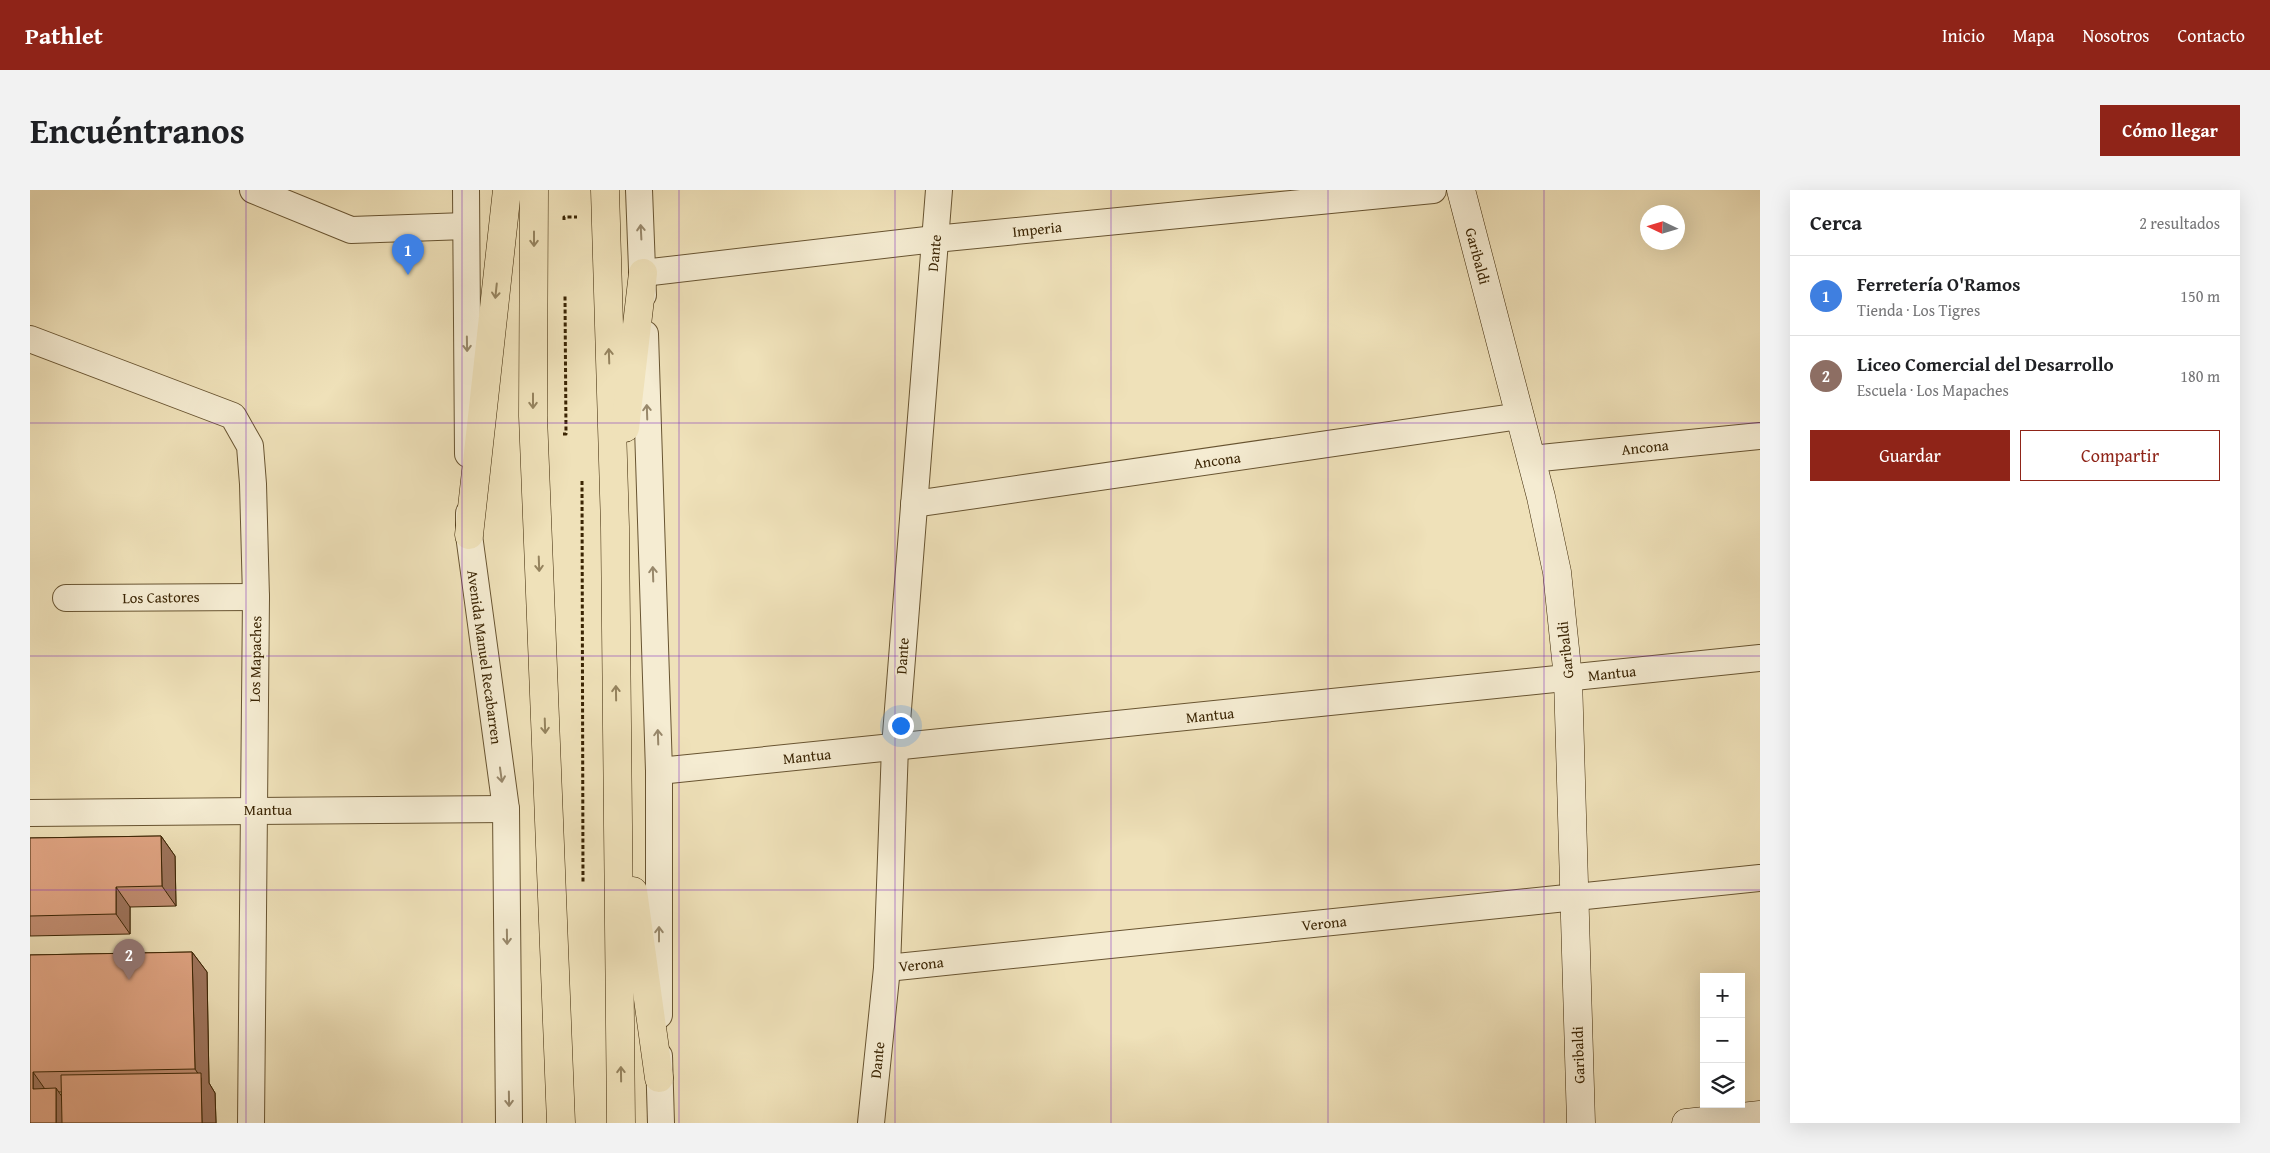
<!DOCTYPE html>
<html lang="es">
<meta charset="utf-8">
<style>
:root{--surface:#fff;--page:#f2f2f2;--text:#202124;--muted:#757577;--line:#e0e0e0;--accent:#8f2418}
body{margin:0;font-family:"Gentium Book Plus",serif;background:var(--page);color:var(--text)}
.controls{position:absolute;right:15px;bottom:15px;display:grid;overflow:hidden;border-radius:0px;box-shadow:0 5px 20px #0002}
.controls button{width:45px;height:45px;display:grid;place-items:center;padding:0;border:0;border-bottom:1px solid var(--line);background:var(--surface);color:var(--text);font:25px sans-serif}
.compass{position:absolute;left:1610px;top:15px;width:45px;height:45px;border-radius:50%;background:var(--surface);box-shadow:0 5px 20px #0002;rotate:274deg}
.you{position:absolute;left:870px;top:535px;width:18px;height:18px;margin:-12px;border:4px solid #fff;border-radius:50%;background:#1a73e8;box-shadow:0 0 0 8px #1a73e833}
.badge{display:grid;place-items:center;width:32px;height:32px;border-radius:50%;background:var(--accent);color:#fff;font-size:16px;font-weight:700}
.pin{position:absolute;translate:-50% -41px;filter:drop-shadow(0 1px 2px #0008)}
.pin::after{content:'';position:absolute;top:26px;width:18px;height:15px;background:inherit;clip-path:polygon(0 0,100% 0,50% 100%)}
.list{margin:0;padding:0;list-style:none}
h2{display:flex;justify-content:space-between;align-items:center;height:65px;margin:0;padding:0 20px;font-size:21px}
h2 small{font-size:16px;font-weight:400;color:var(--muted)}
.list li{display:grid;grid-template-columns:32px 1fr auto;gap:15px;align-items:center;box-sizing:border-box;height:80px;padding:0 20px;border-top:1px solid var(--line)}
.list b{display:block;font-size:19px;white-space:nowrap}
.list p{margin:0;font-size:16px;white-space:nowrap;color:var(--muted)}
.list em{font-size:16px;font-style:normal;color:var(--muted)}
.actions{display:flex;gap:10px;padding:15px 20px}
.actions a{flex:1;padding:11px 0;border:1px solid var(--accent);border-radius:0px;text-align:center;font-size:18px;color:var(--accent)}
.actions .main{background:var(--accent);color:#fff}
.icon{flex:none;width:28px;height:28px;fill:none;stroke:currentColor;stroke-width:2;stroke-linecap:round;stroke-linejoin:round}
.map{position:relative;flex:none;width:1730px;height:933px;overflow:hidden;border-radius:0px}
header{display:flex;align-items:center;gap:30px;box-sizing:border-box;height:70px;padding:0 25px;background:var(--accent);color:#fff}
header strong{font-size:24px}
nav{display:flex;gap:28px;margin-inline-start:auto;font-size:18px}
.intro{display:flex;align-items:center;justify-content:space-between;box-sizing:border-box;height:120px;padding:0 30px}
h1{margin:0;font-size:35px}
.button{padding:12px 22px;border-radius:0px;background:var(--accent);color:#fff;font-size:18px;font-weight:700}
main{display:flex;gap:30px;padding:0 30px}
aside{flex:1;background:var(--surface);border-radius:0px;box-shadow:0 5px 20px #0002}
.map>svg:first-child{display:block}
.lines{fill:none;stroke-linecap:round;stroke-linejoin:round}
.street-casing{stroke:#685431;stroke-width:28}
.secondary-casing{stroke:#3b2504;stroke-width:29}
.primary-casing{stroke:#3b2504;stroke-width:29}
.path{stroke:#3b2504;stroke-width:3;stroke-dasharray:4 2.5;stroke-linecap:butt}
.street{stroke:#f5ecd2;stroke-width:26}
.secondary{stroke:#f5ecd2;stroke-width:28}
.primary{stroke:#efe1b9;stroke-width:28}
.wall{fill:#c28e72;stroke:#3b2504;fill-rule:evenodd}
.shaded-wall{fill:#9e745c;stroke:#3b2504}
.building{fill:#e1a584;stroke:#3b2504}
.oneway{stroke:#98886b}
.oneway2{stroke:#95835e}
.grid{fill:none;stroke:#7b2cbf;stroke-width:1;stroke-opacity:0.55}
.labels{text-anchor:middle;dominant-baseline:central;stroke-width:4;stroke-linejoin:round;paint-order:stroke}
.street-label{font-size:15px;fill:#3b2504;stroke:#f5ecd2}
</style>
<header>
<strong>Pathlet</strong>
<nav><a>Inicio</a><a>Mapa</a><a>Nosotros</a><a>Contacto</a></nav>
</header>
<div class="intro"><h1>Encuéntranos</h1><a class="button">Cómo llegar</a></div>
<main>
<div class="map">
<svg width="1730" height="933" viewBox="0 0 1730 933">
<rect width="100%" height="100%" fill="#efe1b9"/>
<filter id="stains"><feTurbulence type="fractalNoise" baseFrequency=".004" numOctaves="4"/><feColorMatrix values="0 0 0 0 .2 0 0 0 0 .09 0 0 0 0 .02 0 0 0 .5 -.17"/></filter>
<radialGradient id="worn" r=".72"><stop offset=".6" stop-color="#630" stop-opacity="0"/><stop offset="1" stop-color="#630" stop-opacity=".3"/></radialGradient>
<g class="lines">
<g class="street-casing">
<g id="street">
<polyline points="223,0 321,40 436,36"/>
<polyline points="436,0 438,264"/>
<polyline points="609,0 613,105"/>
<polyline points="613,83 905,49 1403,0"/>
<polyline points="615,144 629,581 629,825"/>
<polyline points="0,149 203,226 220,256 223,294 226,407 221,933"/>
<polyline points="1501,269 1730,246"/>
<polyline points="884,314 1490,226"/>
<polyline points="439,323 439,345 476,619 479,933"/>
<polyline points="36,408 226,407"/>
<polyline points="629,581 1730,468"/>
<polyline points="0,623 476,619"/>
<polyline points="857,778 1730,688"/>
<polyline points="629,866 631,933"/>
<polyline points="841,933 857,778 865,557 909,0"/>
</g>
</g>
<g class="secondary-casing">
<g id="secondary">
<polyline points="1431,0 1511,307 1527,382 1538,488 1551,933"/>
<polyline points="1656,933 1730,925"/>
</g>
</g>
<g class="primary-casing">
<g id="primary">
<polyline points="504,0 503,226 531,933"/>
<polyline points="575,0 585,337 591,933"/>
<polyline points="595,238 613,83"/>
<polyline points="439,345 477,0"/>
<polyline points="603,701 629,888"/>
</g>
</g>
<g class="path">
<polyline points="534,30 534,27 547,27"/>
<polyline points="533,244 536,244 535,106"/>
<polyline points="552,291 553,692"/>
</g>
<use href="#street" class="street"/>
<use href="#secondary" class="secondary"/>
<use href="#primary" class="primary"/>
</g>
<g class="wall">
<polygon points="131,646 145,666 146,716 100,717 100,744 0,746 0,648"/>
<path d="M162,762L177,782L179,893L185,903L186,933H0V765ZM28,902H32V907Z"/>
</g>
<g class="shaded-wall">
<polygon points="131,646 145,666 146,716 132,696"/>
<polygon points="86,697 100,717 100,744 86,724"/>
<polygon points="162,762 177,782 179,893 185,903 186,933 172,933 171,888 165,879"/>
<polygon points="3,882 17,902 3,899"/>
<polygon points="26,898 40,918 40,933 26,933"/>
</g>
<g class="building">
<polygon points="131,646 132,696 86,697 86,724 0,726 0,648"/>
<polygon points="162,762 165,879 3,882 3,899 26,898 26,933 0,933 0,765"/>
<polygon points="171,883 172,933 32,933 31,885"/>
</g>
<defs><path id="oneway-shaft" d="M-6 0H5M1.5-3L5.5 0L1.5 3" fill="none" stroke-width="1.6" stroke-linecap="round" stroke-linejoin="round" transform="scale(1.25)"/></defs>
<g class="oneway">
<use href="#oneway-shaft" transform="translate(611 42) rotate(-93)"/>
<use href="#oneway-shaft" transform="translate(437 154) rotate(89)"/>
<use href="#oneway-shaft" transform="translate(617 222) rotate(-92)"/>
<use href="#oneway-shaft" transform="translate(623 384) rotate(-92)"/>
<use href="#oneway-shaft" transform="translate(628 547) rotate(-92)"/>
<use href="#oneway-shaft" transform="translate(471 585) rotate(82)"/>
<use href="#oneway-shaft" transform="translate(629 744) rotate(-90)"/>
<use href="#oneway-shaft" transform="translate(477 747) rotate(89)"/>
<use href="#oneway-shaft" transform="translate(479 909) rotate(89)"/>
</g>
<g class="oneway2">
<use href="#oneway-shaft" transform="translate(504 49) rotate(90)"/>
<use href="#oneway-shaft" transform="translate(466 101) rotate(96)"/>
<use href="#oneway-shaft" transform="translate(579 166) rotate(-92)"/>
<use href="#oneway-shaft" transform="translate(503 211) rotate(90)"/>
<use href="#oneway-shaft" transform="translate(509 374) rotate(88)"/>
<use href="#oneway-shaft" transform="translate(586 503) rotate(-91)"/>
<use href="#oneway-shaft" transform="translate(515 536) rotate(88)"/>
<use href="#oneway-shaft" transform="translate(591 884) rotate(-91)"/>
</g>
<path class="grid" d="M216,0V933M432,0V933M649,0V933M865,0V933M1081,0V933M1298,0V933M1514,0V933M0,233H1730M0,466H1730M0,700H1730"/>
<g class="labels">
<g class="street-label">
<text transform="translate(1007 39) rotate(-6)">Imperia</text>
<text transform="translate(904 63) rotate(-85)">Dante</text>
<text transform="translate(1448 66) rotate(75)">Garibaldi</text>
<text transform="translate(1615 257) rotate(-6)">Ancona</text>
<text transform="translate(1187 270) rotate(-8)">Ancona</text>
<text transform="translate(131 407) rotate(-1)">Los Castores</text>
<text transform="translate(1535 460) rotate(-96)">Garibaldi</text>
<text transform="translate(872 466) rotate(-86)">Dante</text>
<text transform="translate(455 467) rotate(82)">Avenida Manuel Recabarren</text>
<text transform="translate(225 469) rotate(-89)">Los Mapaches</text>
<text transform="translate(1582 483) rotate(-6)">Mantua</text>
<text transform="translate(1180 525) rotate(-6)">Mantua</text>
<text transform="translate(777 566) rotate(-6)">Mantua</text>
<text x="238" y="619">Mantua</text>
<text transform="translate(1294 733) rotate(-6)">Verona</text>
<text transform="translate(891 774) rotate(-6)">Verona</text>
<text transform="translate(1548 865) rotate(-92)">Garibaldi</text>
<text transform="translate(847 870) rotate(-84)">Dante</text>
</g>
</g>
<rect width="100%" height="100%" filter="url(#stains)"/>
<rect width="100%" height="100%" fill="url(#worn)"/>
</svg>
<div class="controls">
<button>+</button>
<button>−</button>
<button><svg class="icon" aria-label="layers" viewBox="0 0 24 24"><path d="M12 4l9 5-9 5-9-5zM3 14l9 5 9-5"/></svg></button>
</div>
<svg class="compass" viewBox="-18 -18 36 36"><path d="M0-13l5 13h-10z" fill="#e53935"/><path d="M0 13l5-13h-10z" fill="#757577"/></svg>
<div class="you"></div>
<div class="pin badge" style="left:378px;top:85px;background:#3f7fe0">1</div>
<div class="pin badge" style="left:99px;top:790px;background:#8d6e63">2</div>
</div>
<aside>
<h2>Cerca<small>2 resultados</small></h2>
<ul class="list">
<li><span class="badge" style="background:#3f7fe0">1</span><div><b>Ferretería O'Ramos</b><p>Tienda · Los Tigres</p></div><em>150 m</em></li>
<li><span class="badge" style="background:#8d6e63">2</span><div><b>Liceo Comercial del Desarrollo</b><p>Escuela · Los Mapaches</p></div><em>180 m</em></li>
</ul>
<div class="actions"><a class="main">Guardar</a><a>Compartir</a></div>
</aside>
</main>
